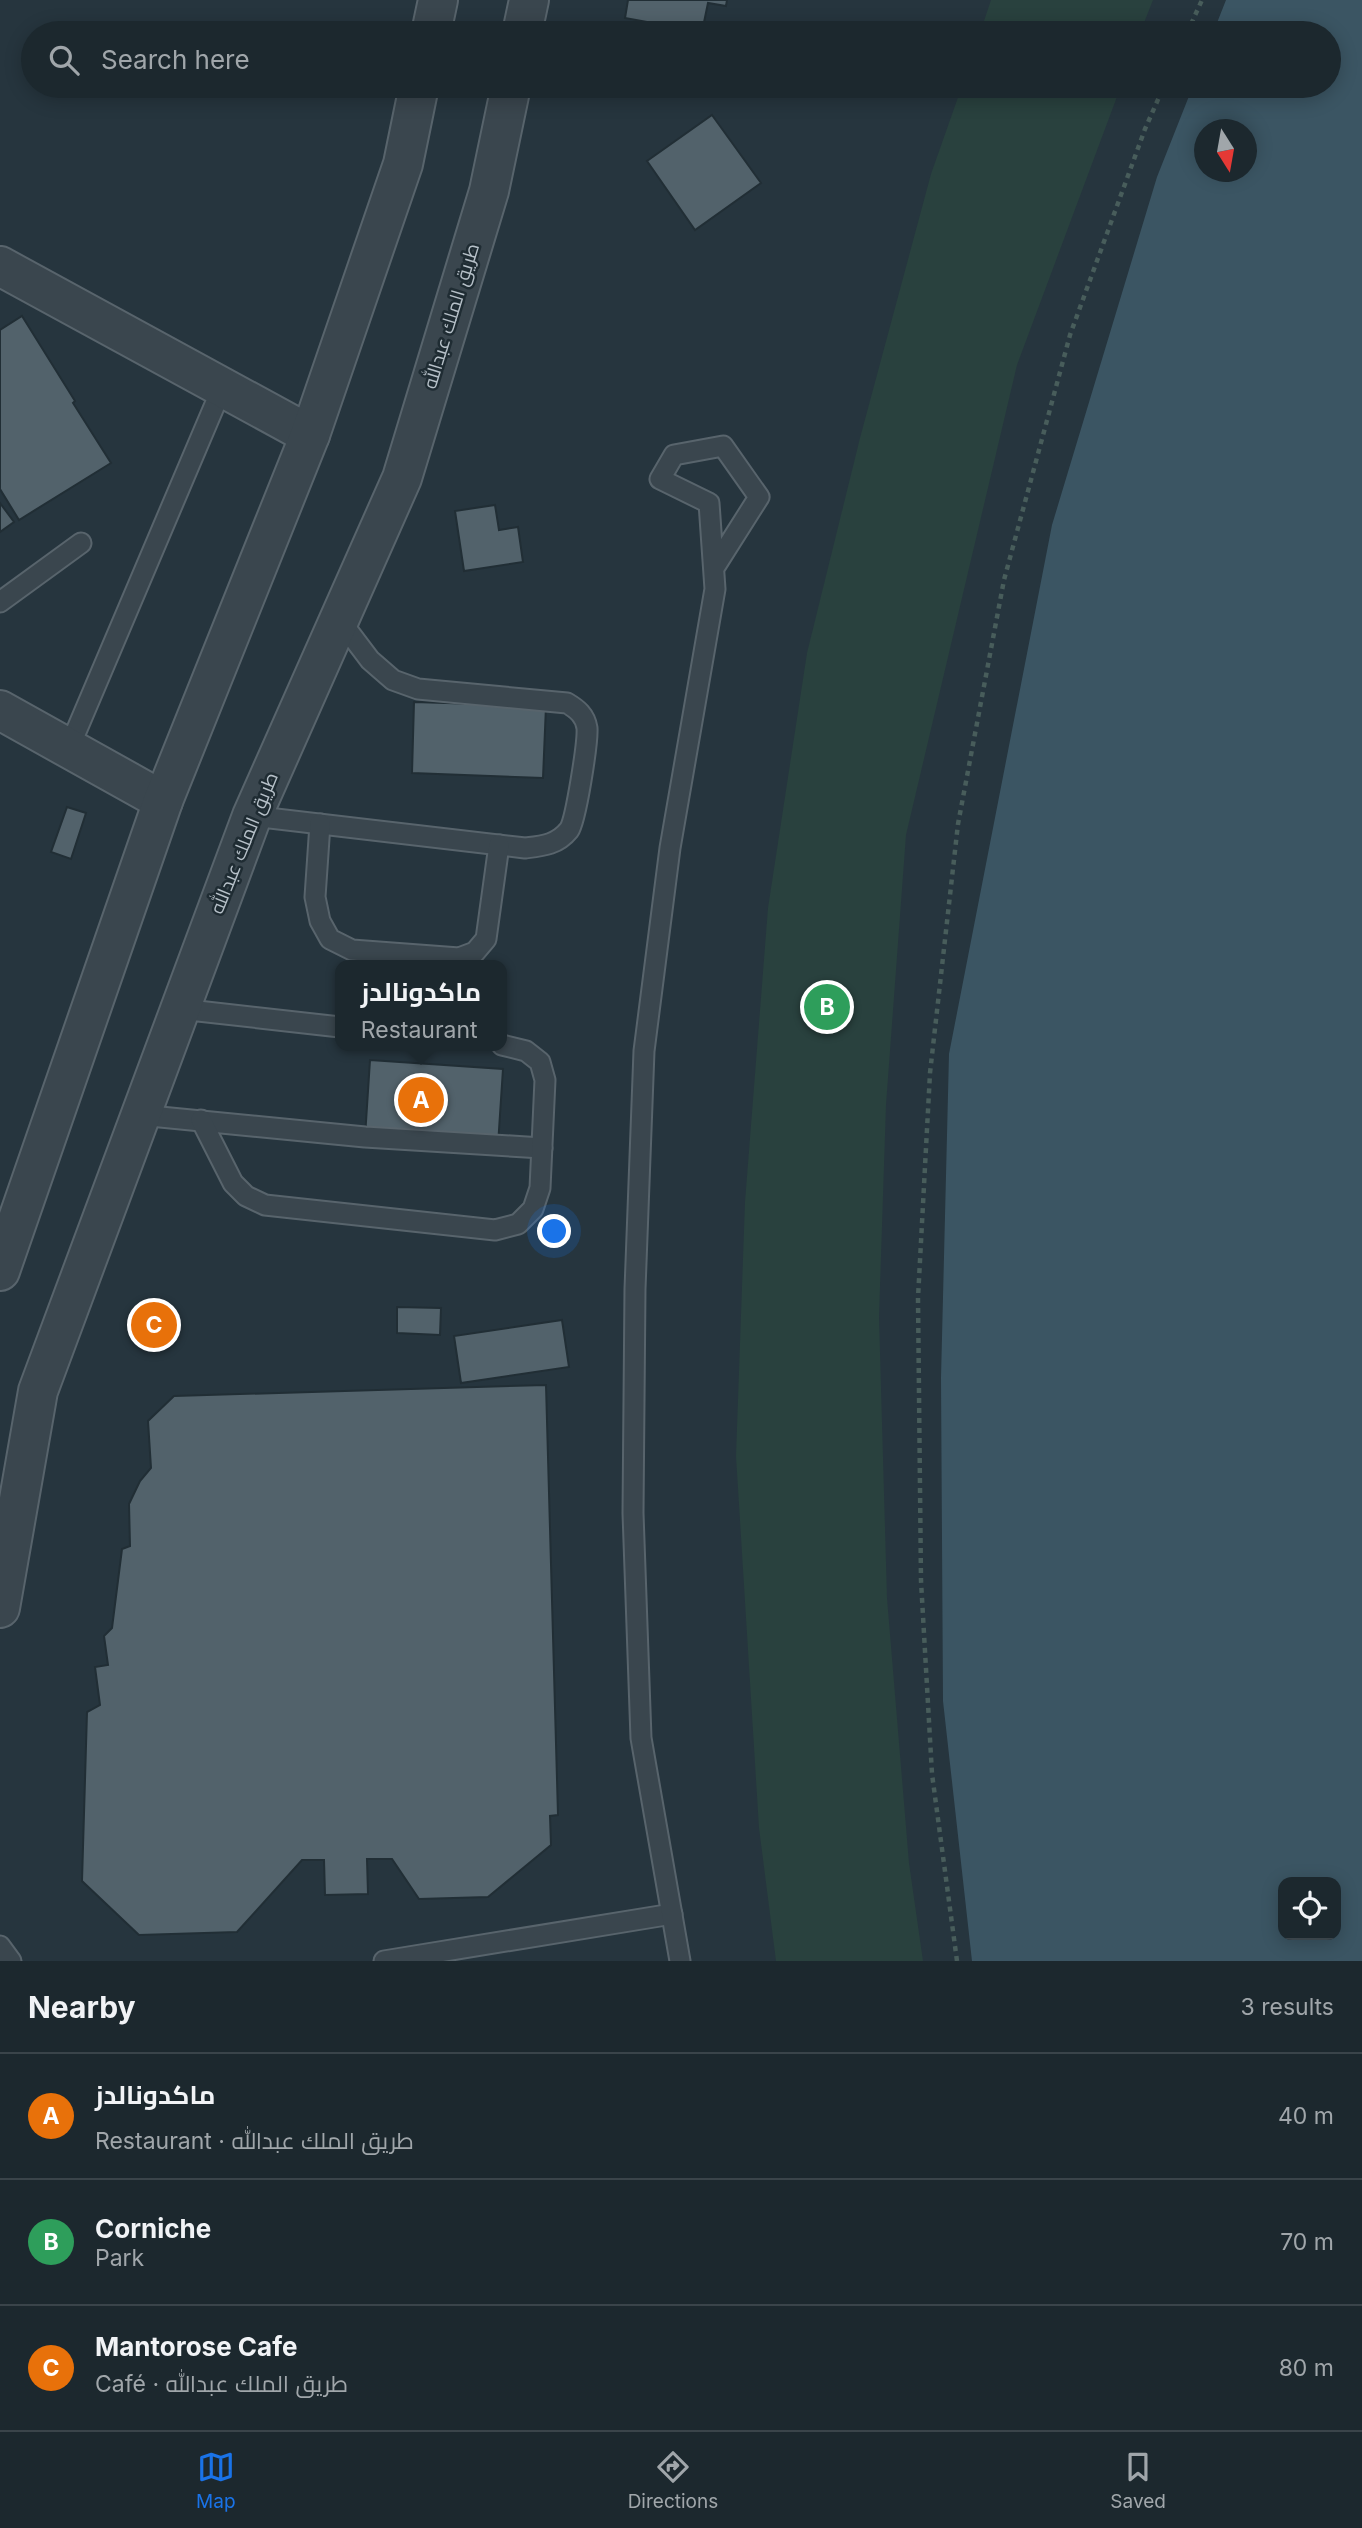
<!DOCTYPE html>
<meta charset="utf-8">
<style>
:root{--surface:#1c282e;--page:#253036;--text:#f1f3f6;--muted:#a0a6aa;--line:#3a444a;--accent:#1a73e8}
body{margin:0;font-family:Inter,Cairo,sans-serif;background:var(--page);color:var(--text)}
.controls{position:absolute;right:21px;bottom:21px;display:grid;overflow:hidden;border-radius:14px;box-shadow:0 4px 18px #0003}
.controls button{width:63px;height:63px;display:grid;place-items:center;padding:0;border:0;border-bottom:2px solid var(--line);background:var(--surface);color:var(--text);font:35px sans-serif}
.compass{position:absolute;left:1194px;top:119px;width:63px;height:63px;border-radius:50%;background:var(--surface);box-shadow:0 4px 18px #0003;rotate:169deg}
.you{position:absolute;left:555px;top:1232px;width:24px;height:24px;margin:-18px;border:5px solid #fff;border-radius:50%;background:#1a73e8;box-shadow:0 0 0 10px #1a73e833}
.badge{display:grid;place-items:center;width:46px;height:46px;border-radius:50%;background:var(--accent);color:#fff;font-size:23px;font-weight:700}
.pin{position:absolute;translate:-50% -50%;border:4px solid #fff;box-shadow:0 2px 7px #0006}
.popup{position:absolute;left:335px;top:960px;width:172px;height:91px;box-sizing:border-box;display:grid;place-content:center;border-radius:14px;background:var(--surface);filter:drop-shadow(0 2px 5px #0005);font-size:23px;white-space:nowrap;color:var(--muted)}
.popup b{font-size:26px;color:var(--text)}
.popup::after{content:'';position:absolute;left:50%;top:100%;margin-left:-14px;border:14px solid transparent;border-top-color:var(--surface)}
.list{margin:0;padding:0;list-style:none}
h2{display:flex;justify-content:space-between;align-items:center;height:91px;margin:0;padding:0 28px;font-size:30px}
h2 small{font-size:23px;font-weight:400;color:var(--muted)}
.list li{display:grid;grid-template-columns:46px 1fr auto;gap:21px;align-items:center;box-sizing:border-box;height:126px;padding:0 28px;border-top:2px solid var(--line)}
.list b{display:block;font-size:26px;white-space:nowrap}
.list p{margin:0;font-size:23px;white-space:nowrap;color:var(--muted)}
.list em{font-size:23px;font-style:normal;color:var(--muted)}
.icon{flex:none;width:38px;height:38px;fill:none;stroke:currentColor;stroke-width:2;stroke-linecap:round;stroke-linejoin:round}
.map{position:relative;flex:none;width:1362px;height:1961px;overflow:hidden}
.search{position:absolute;background:var(--surface);box-shadow:0 4px 18px #0003;left:21px;right:21px;top:21px;height:77px;display:flex;align-items:center;gap:18px;box-sizing:border-box;padding:0 24px;border-radius:38px;color:var(--muted);font-size:26px}
.sheet{height:469px;background:var(--surface)}
nav{display:flex;justify-content:space-around;align-items:center;box-sizing:border-box;height:98px;border-top:2px solid var(--line);background:var(--surface);font-size:19px;color:var(--muted)}
nav a{display:grid;justify-items:center;gap:4px}
nav .on{color:var(--accent)}
.map>svg:first-child{display:block}
.green{fill:#29413e}
.water{fill:#3b5563;fill-rule:evenodd}
.building{fill:#52626b;stroke:#212e35;stroke-width:2}
.lines{fill:none;stroke-linecap:round;stroke-linejoin:round}
.service-casing{stroke:#58646c;stroke-width:23}
.minor-casing{stroke:#58646c;stroke-width:42}
.tertiary-casing{stroke:#58646c;stroke-width:42}
.path{stroke:#485d5b;stroke-width:4.5;stroke-dasharray:5 5;stroke-linecap:butt}
.service{stroke:#3a464e;stroke-width:19}
.minor{stroke:#3a464e;stroke-width:38}
.tertiary{stroke:#3a464e;stroke-width:38}
.labels{text-anchor:middle;dominant-baseline:central;stroke-width:5;stroke-linejoin:round;paint-order:stroke}
.street-label{font-size:19px;fill:#b7c1c9;stroke:#1f2c33}
</style>
<div class="map">
<svg width="1362" height="1961" viewBox="0 0 1362 1961">
<rect width="100%" height="100%" fill="#26353e"/>
<g class="green">
<polygon points="991,0 1153,0 1140,33 980,33"/>
<polygon points="962,86 1121,86 1017,365 906,835 886,1105 879,1317 887,1598 909,1863 923,1961 776,1961 759,1828 736,1456 745,1202 768,908 807,653 860,438 931,174"/>
</g>
<path class="water" d="M1226,0H1362V1961H972L943,1701L941,1378L949,1054L1052,525L1157,177L1193,86H1329V33H1213ZM1204,130H1246V172H1204ZM1283,1882H1336V1935H1283Z"/>
<g class="building">
<polygon points="628,0 727,0 726,6 708,3 702,32 625,18"/>
<polygon points="712,115 761,183 695,230 647,161"/>
<polygon points="22,316 75,401 73,403 111,463 19,520 0,489 0,330"/>
<polygon points="0,503 14,522 0,532"/>
<polygon points="495,505 499,530 518,527 523,562 464,571 455,511"/>
<polygon points="414,702 546,706 543,778 412,773"/>
<polygon points="67,807 86,813 71,859 51,852"/>
<polygon points="370,1060 503,1069 498,1145 365,1137"/>
<polygon points="397,1307 441,1308 440,1335 397,1333"/>
<polygon points="562,1320 569,1367 461,1383 454,1336"/>
<polygon points="546,1385 558,1815 550,1816 551,1845 488,1897 419,1899 392,1859 367,1859 368,1894 325,1895 324,1860 302,1860 237,1932 139,1935 82,1881 87,1712 100,1705 95,1667 108,1665 104,1636 112,1628 122,1549 130,1546 129,1504 140,1481 151,1468 148,1421 174,1396"/>
</g>
<g class="lines">
<g class="service-casing">
<g id="service">
<polyline points="0,602 81,543"/>
<polyline points="69,748 222,388"/>
<path d="M252,816L525,848C542,846 557,845 569,830C576,820 588,742 587,728C585,715 577,709 567,703L418,689L393,680L370,660L339,619"/>
<polyline points="320,824 315,897 320,921 330,939 352,950 459,958 475,952 486,939 499,845"/>
<polyline points="180,1009 340,1027"/>
<polyline points="140,1115 365,1137 542,1148"/>
<polyline points="201,1120 233,1183 246,1196 265,1205 495,1230 518,1224 533,1209 540,1188 545,1080 540,1062 526,1051 502,1045"/>
<polyline points="0,1946 11,1961"/>
<polyline points="384,1961 672,1914"/>
<polyline points="680,1961 641,1738 633,1513 635,1289 644,1051 670,848 715,589 709,503 660,479 674,455 723,446 759,497 714,568"/>
</g>
</g>
<g class="minor-casing">
<g id="minor">
<polyline points="0,266 310,435"/>
<polyline points="0,710 163,801"/>
</g>
</g>
<g class="tertiary-casing">
<g id="tertiary">
<polyline points="431,33 438,0"/>
<polyline points="522,33 529,0"/>
<polyline points="0,1271 163,801 310,435 403,164 419,86"/>
<polyline points="0,1608 38,1391 252,816 402,478 489,191 511,86"/>
</g>
</g>
<g class="path">
<polyline points="1187,33 1202,0"/>
<polyline points="957,1961 932,1774 921,1581 918,1298 930,1073 958,824 1004,580 1070,335 1145,129 1164,86"/>
</g>
<use href="#service" class="service"/>
<use href="#minor" class="minor"/>
<use href="#tertiary" class="tertiary"/>
</g>
<g class="labels">
<g class="street-label">
<text transform="translate(451 316) rotate(-73)">طريق الملك عبدالله</text>
<text transform="translate(244 843) rotate(-68)">طريق الملك عبدالله</text>
</g>
</g>
</svg>
<div class="controls">
<button><svg class="icon" aria-label="locate" viewBox="0 0 24 24"><circle cx="12" cy="12" r="6"/><path d="M12 2v4M12 18v4M2 12h4M18 12h4"/></svg></button>
</div>
<svg class="compass" viewBox="-18 -18 36 36"><path d="M0-13l5 13h-10z" fill="#e53935"/><path d="M0 13l5-13h-10z" fill="#a0a6aa"/></svg>
<div class="you"></div>
<div class="pin badge" style="left:421px;top:1100px;background:#e8710a">A</div>
<div class="popup"><b>ماكدونالدز</b>Restaurant</div>
<div class="pin badge" style="left:827px;top:1007px;background:#2e9e5b">B</div>
<div class="pin badge" style="left:154px;top:1325px;background:#e8710a">C</div>
<div class="search"><svg class="icon" aria-label="search" viewBox="0 0 24 24"><circle cx="10" cy="10" r="6"/><path d="M15 15l6 6"/></svg>Search here</div>
</div>
<section class="sheet">
<h2>Nearby<small>3 results</small></h2>
<ul class="list">
<li><span class="badge" style="background:#e8710a">A</span><div><b>ماكدونالدز</b><p>Restaurant · طريق الملك عبدالله</p></div><em>40 m</em></li>
<li><span class="badge" style="background:#2e9e5b">B</span><div><b>Corniche</b><p>Park</p></div><em>70 m</em></li>
<li><span class="badge" style="background:#e8710a">C</span><div><b>Mantorose Cafe</b><p>Café · طريق الملك عبدالله</p></div><em>80 m</em></li>
</ul>
</section>
<nav>
<a class="on"><svg class="icon" aria-label="map" viewBox="0 0 24 24"><path d="M3 6l6-2 6 2 6-2v14l-6 2-6-2-6 2zM9 4v14M15 6v14"/></svg>Map</a>
<a><svg class="icon" aria-label="directions" viewBox="0 0 24 24"><path d="M12 3l9 9-9 9-9-9zM9 14v-3h6M13 9l2 2-2 2"/></svg>Directions</a>
<a><svg class="icon" aria-label="saved" viewBox="0 0 24 24"><path d="M7 4h10v16l-5-4-5 4z"/></svg>Saved</a>
</nav>
